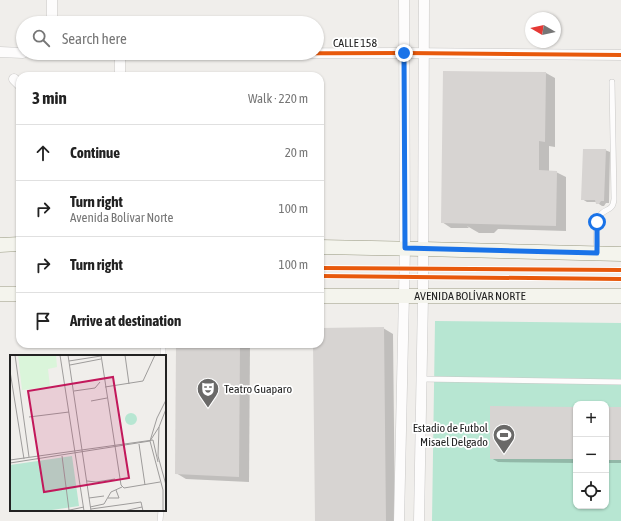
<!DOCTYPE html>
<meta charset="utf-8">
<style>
:root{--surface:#fff;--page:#f2f2f2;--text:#222;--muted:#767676;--line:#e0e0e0}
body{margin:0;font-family:"Asap Condensed",sans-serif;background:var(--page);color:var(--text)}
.controls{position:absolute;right:12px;bottom:12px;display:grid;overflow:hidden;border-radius:8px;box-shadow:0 1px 3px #0004}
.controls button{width:36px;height:36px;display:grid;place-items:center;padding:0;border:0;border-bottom:1px solid var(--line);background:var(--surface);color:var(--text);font:20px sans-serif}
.compass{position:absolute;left:525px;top:12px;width:36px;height:36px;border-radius:50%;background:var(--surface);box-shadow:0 1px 3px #0004;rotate:279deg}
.stop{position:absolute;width:12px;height:12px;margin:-9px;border:3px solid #1a73e8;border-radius:50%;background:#fff}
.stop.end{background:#1a73e8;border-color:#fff;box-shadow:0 1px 4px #0008}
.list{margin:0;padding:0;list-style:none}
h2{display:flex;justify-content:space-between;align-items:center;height:52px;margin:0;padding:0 16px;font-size:17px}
h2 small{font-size:13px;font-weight:400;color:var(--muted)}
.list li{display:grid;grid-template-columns:26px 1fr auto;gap:12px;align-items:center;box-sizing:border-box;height:56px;padding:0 16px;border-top:1px solid var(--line)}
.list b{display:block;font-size:15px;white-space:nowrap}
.list p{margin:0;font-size:13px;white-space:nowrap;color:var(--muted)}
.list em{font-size:13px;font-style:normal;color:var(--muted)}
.icon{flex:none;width:22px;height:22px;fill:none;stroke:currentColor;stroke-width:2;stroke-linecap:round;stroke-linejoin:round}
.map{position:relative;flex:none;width:621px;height:521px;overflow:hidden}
.search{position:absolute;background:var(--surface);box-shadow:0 1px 3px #0004;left:16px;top:16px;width:308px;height:44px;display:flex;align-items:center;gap:10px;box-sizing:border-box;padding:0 14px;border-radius:22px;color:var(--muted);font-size:15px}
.panel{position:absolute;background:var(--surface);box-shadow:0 1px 3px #0004;left:16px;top:72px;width:308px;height:276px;border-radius:12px}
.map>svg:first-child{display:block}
.pitch{fill:#b7e6d2;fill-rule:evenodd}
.shadow{fill:#0003}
.building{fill:#d7d4d2}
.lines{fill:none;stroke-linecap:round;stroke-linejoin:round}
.lane-casing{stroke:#c9c8c7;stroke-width:6}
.street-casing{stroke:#c9c8c7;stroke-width:11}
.secondary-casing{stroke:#999a82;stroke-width:15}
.lane{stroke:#fdfcfc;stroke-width:5}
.street{stroke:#fdfcfc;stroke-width:10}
.secondary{stroke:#f4f4ed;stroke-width:14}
.cycleway-casing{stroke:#fff;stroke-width:6}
.cycleway{stroke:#e8590c;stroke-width:4}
.route{stroke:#1a73e8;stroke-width:5}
.labels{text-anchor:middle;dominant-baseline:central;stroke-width:3.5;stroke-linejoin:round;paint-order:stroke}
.street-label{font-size:12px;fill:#222;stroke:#fff}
.poi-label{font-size:12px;fill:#222;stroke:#fff;text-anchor:start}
.inset-road{fill:none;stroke:#9e9c9b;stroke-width:1}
.view{fill:#c2185b;fill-opacity:0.15;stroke:#c2185b;stroke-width:2}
.inset-edge{fill:none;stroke:#222;stroke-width:2}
</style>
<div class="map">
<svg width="621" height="521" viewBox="0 0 621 521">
<rect width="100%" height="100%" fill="#f0eeeb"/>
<path class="pitch" d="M435,321L621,323V521H432ZM576,404H606V506H576Z"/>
<g class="shadow">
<polygon points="546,73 555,78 555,147 549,146 549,172 556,172 566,177 566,231 498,229 494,233 479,233 467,226 469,228 451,228 442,222"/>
<polygon points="605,150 610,152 609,203 606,203 604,206 602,206 596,202 587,202 582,199"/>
<polygon points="383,328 393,334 395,521 316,521 314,344 320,344 320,329"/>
<polygon points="177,344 250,344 249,482 186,479 176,473"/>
<polygon points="576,408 576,463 498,462 491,458"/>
<rect x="606" y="408" width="15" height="55"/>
</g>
<g class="building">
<polygon points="443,71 546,72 545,142 539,141 539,170 557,171 556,226 441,223"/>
<polygon points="583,149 606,149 604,201 601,201 599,204 596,204 595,200 581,200"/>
<polygon points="384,327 386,521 315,521 313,344 320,344 320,328"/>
<polygon points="176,344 240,344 239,477 175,474"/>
<polygon points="490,406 576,407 576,459 490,459"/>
<rect x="606" y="407" width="15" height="53"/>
</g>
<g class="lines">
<g class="lane-casing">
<g id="lane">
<path d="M597,252C597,243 594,225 599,217C604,207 613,213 614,199L612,82"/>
<polyline points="163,356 163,344"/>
<polyline points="421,379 621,382"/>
<polyline points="160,521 161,510"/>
</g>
</g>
<g class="street-casing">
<g id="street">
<polyline points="52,23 52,0"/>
<polyline points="0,52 23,53"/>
<polyline points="42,53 120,54 404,53 621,55"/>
<polyline points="120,54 120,76"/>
<polyline points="14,79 20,85"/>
<polyline points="399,521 405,248 404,0"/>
<polyline points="419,521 423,296 424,0"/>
</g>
</g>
<g class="secondary-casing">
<g id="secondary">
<polyline points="0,245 20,244"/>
<polyline points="320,247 423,249 621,254"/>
<polyline points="0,294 20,294"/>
<path id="s1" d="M320,296H621"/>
</g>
</g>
<use href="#lane" class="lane"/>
<use href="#street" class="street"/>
<use href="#secondary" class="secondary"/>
<g class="cycleway-casing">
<g id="cycleway">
<polyline points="42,53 120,54 404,53 621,55"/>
<polyline points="320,268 621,270"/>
<polyline points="320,276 621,279"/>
</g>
</g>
<use href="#cycleway" class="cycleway"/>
</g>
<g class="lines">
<polyline class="route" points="404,53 405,248 597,253 597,222"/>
</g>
<defs>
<g id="theatre-pin" transform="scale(1.15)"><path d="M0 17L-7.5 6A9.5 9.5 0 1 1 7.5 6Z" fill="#6a6968" stroke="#fff"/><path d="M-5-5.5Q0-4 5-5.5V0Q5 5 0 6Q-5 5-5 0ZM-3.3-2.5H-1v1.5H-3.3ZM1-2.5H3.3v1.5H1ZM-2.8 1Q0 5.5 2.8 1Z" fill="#fff"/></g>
<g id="stadium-pin" transform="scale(1.15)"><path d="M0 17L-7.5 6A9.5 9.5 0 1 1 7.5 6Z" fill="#6a6968" stroke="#fff"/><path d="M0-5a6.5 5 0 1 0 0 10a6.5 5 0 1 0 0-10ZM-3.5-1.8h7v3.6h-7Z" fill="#fff"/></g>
</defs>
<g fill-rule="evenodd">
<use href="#theatre-pin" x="208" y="389"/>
<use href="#stadium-pin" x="504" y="435"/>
</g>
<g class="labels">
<g class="street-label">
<text x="355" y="43">CALLE 158</text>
<text stroke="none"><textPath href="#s1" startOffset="150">AVENIDA BOLÍVAR NORTE</textPath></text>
</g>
<g class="poi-label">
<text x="224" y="389">Teatro Guaparo</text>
<text x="488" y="428" text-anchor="end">Estadio de Futbol<tspan x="488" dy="14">Misael Delgado</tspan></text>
</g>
</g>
<g transform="translate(10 355)">
<rect width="156" height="156" fill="#f0eeeb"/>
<path d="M46,0L47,12L38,14L40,32L12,35L8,0Z" fill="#daf5da"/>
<path d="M115 64a6 6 0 1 1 12 0a6 6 0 1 1-12 0ZM62,101L69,151L35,156L0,155V110Z" fill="#b7e6d2"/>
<path class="inset-road" d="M5,0L19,102M50,0L74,156M58,0L81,156M91,0L111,130L114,133L150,127M115,0L119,29M59,6L91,1M60,10L91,4M0,16L14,104M95,32L133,26L145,0M64,36L85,33L90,27M81,46L97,43M156,54L149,72L148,101L156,130M19,62L59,57M143,85L148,107M129,89L135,130M52,101L59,155M0,105L143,85M0,108L140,86L149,72M77,126L86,127L105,124M79,143L94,141M98,143H109L106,135M80,152L94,149L101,137L112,132M81,154L131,147L133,156M55,156L74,152M114,156L132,152M153,156V135L140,86L147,63L156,45"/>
<path class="view" d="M103,22L119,123L34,137L18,36Z"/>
<rect width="156" height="156" class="inset-edge"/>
</g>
</svg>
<div class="controls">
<button>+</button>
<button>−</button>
<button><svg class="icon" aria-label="locate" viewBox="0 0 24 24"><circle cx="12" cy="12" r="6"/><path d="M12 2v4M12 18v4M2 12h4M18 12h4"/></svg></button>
</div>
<svg class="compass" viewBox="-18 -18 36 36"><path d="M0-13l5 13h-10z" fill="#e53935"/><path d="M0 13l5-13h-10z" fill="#767676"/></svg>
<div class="stop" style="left:597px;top:222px"></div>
<div class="stop end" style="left:404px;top:53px"></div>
<div class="search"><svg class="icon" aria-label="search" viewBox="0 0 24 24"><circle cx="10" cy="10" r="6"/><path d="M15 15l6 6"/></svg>Search here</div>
<section class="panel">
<h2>3 min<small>Walk · 220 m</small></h2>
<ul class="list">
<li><svg class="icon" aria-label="ahead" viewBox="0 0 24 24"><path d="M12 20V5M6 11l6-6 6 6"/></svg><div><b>Continue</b></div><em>20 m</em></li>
<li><svg class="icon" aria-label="right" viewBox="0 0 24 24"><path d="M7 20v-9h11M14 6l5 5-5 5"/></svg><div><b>Turn right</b><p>Avenida Bolívar Norte</p></div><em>100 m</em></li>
<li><svg class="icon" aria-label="right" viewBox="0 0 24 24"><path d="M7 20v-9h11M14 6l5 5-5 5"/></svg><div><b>Turn right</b></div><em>100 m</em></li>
<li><svg class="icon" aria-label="arrive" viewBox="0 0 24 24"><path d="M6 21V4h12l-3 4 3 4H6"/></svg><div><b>Arrive at destination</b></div></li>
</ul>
</section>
</div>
